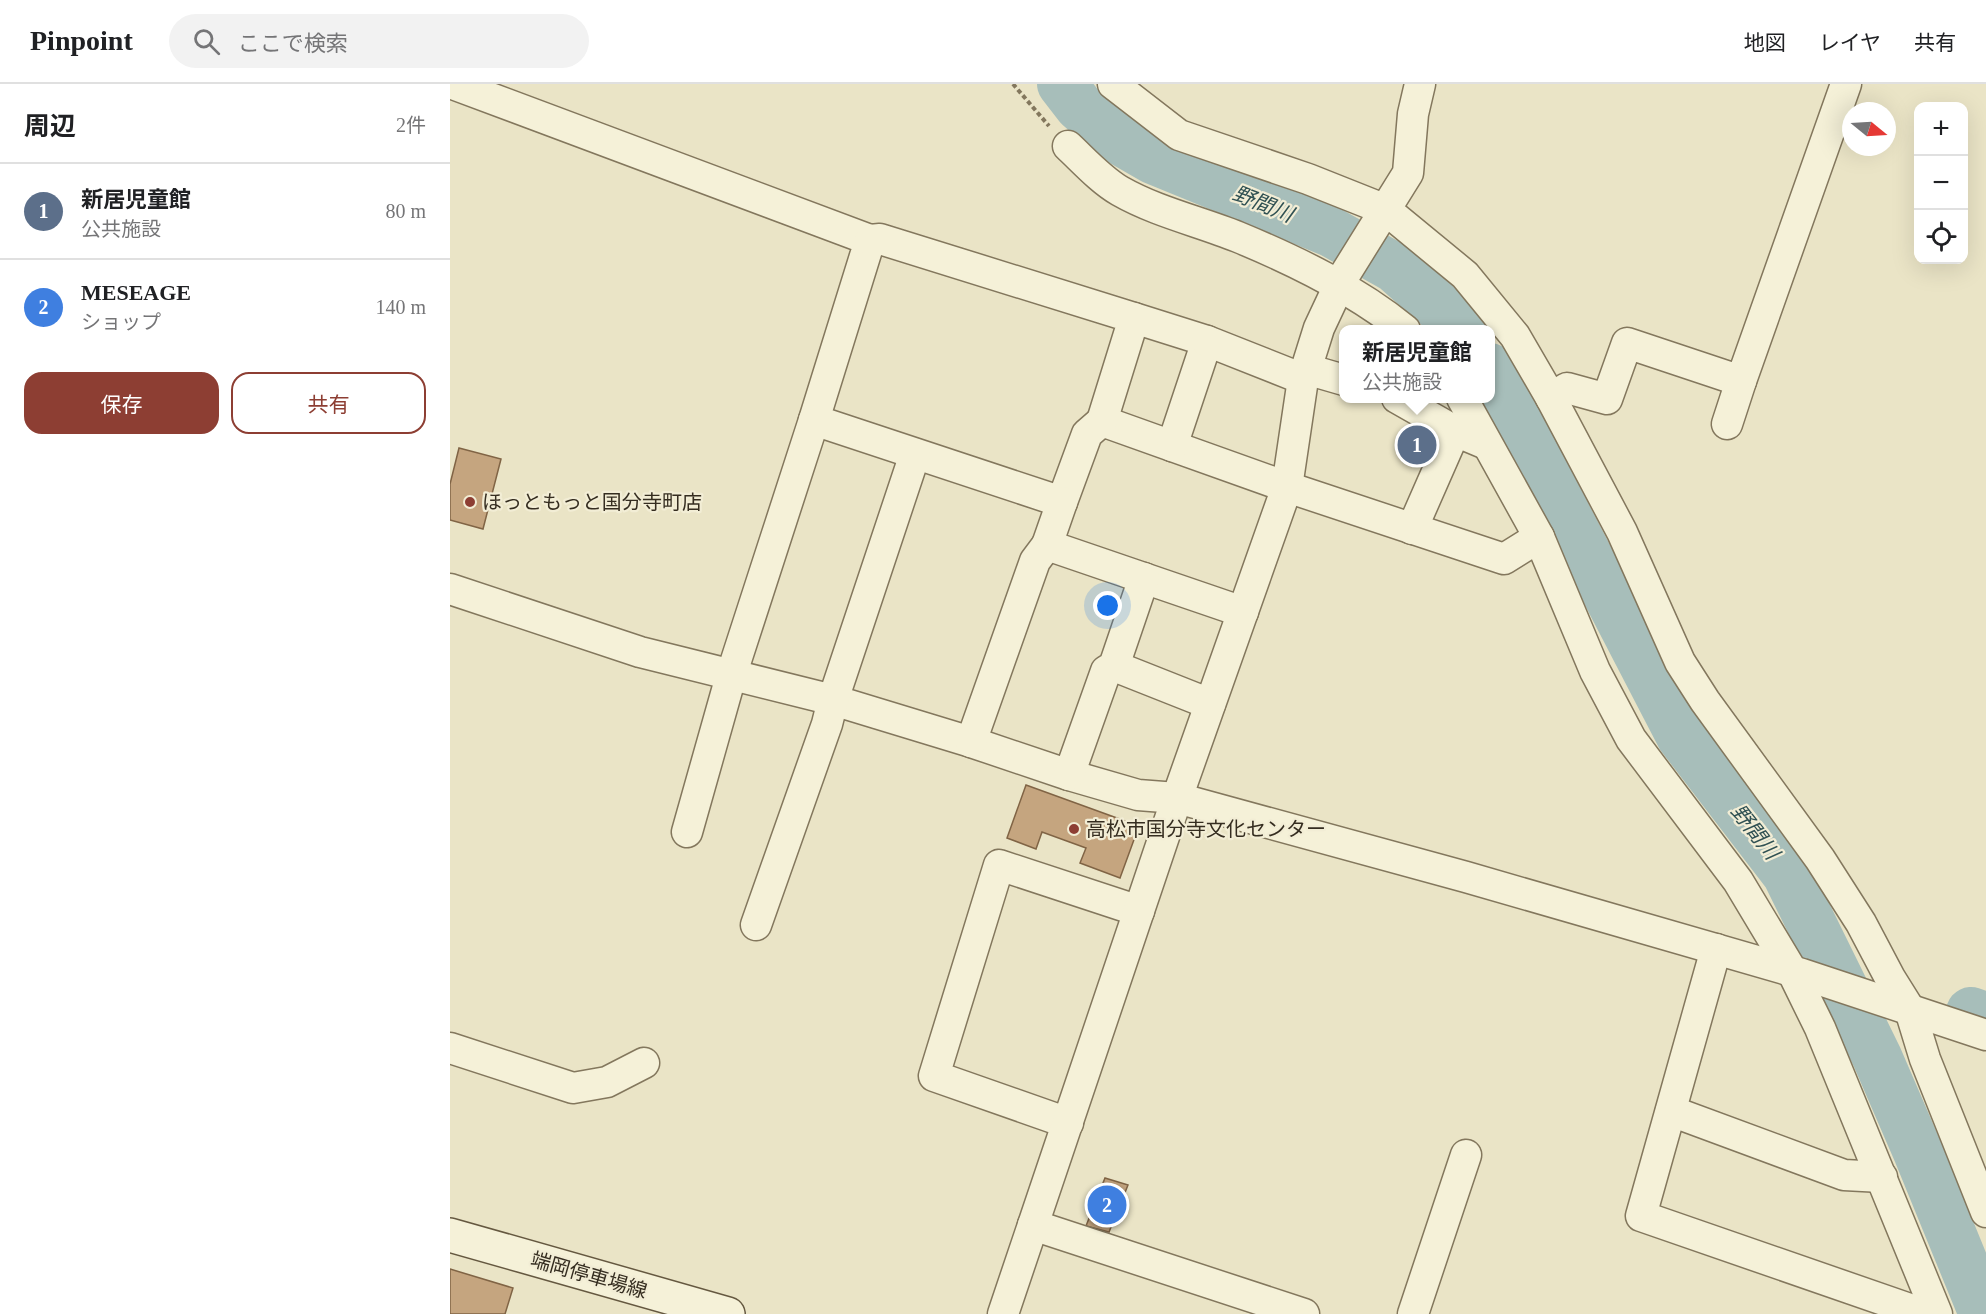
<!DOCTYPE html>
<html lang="ja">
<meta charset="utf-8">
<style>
:root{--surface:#fff;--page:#f2f2f2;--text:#202124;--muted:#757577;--line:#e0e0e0;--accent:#8d3e33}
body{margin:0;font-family:"Times New Roman","Noto Sans JP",serif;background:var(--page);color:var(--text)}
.controls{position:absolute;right:18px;top:18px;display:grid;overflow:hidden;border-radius:12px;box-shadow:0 6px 24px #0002}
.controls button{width:54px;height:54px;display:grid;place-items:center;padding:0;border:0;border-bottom:2px solid var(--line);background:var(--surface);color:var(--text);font:30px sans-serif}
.compass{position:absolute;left:1392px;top:18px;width:54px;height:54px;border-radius:50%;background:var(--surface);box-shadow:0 6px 24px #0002;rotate:108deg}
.you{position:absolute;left:658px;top:522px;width:21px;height:21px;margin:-15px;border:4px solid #fff;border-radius:50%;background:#1a73e8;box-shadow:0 0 0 9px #1a73e833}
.badge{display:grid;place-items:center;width:39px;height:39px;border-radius:50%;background:var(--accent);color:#fff;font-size:20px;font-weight:700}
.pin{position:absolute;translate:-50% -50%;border:3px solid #fff;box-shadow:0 2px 6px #0006}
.popup{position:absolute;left:889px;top:241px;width:156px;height:78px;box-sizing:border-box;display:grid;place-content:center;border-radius:12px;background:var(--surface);filter:drop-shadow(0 2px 4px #0005);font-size:20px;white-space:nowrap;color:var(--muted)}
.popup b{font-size:22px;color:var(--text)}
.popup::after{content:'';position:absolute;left:50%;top:100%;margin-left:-12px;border:12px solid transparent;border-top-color:var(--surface)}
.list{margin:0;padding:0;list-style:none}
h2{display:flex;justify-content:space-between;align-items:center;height:78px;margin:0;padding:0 24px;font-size:26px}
h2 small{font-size:20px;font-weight:400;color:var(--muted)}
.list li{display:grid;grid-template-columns:39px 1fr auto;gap:18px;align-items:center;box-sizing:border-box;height:96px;padding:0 24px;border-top:2px solid var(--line)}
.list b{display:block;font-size:22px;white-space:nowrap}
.list p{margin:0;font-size:20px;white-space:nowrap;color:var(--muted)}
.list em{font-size:20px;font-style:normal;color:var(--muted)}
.actions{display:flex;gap:12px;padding:18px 24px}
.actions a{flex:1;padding:14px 0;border:2px solid var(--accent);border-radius:18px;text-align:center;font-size:21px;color:var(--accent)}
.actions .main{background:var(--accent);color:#fff}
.icon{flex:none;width:33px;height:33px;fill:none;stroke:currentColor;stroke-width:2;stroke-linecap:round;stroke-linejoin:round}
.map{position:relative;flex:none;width:1536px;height:1230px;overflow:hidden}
header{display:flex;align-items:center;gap:36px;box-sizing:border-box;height:84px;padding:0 30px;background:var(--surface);border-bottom:2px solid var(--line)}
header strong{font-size:28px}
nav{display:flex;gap:33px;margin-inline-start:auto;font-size:21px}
.search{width:420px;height:54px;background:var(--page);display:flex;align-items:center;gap:15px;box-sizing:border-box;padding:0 21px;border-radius:33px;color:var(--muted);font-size:22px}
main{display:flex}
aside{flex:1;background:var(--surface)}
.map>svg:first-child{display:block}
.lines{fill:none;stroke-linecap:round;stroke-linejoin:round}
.river{stroke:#a7beba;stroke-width:50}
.building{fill:#c5a57f;stroke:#806445;stroke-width:1.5}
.street-casing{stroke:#83775d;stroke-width:33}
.secondary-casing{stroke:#655840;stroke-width:36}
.path{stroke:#83775d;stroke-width:4;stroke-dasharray:4.5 3;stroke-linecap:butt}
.street{stroke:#f5f1d8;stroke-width:30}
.secondary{stroke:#f5f1d8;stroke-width:33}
.poi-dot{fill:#8d3e33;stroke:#f2edd5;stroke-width:2}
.labels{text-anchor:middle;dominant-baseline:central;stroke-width:4.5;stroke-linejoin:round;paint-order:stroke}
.poi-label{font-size:20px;fill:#352d20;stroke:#f2edd5;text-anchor:start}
.street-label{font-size:20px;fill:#352d20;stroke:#f2edd5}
.water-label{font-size:21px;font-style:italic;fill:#305153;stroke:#f2edd5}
</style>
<header>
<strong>Pinpoint</strong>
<div class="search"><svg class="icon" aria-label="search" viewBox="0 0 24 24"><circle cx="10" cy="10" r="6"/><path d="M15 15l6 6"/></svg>ここで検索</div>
<nav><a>地図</a><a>レイヤ</a><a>共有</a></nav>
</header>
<main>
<aside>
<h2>周辺<small>2件</small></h2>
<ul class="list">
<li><span class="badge" style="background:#5c6f8a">1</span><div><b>新居児童館</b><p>公共施設</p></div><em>80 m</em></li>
<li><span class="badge" style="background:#3f7fe0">2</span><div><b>MESEAGE</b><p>ショップ</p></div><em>140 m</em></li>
</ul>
<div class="actions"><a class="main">保存</a><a>共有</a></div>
</aside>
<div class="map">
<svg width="1536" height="1230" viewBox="0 0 1536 1230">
<rect width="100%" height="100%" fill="#eae4c6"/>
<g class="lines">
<g class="river">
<polyline points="612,0 629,22 663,52 703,75 881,148 945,184 1007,239 1012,246"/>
<polyline points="1040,284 1231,652 1337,790 1427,973 1468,1068 1534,1230"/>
<polyline points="1521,928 1536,933"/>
</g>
</g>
<g class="building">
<polygon points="9,364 51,375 33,445 0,436 0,400"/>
<polygon points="576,701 689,742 670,794 630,779 636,764 592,748 586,765 557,754"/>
<polygon points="655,1094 678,1101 659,1148 636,1142"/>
<polygon points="0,1185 63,1204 55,1230 0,1230"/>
</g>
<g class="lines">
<g class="street-casing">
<g id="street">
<polyline points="3,0 420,156 364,336 612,418 637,350 652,337 837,403 1054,475 1089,453"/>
<polyline points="663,0 729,51 858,95 936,126 1015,191 1065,252 1101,314 1172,448 1230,578 1255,617 1370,775 1411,839 1440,894 1460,926 1475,975 1536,1128"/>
<path d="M618,62C634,77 651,96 670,107C707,128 748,137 788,153C846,177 906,206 955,246"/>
<polyline points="420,156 430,155 684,234 652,337"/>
<polyline points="684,234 757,257 722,362"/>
<polyline points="757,257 853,295"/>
<polyline points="856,285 894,296"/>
<polyline points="947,314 1005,347"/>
<polyline points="1012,314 1089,453 1145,587 1181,655 1288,797 1342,887 1370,944 1487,1230"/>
<polyline points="1101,314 1117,304 1157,315 1177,259 1291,297 1396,0"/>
<polyline points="1277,340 1291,297"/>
<polyline points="612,418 597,461 793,528"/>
<polyline points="962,445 1005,347 1036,360"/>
<polyline points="0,505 190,568 383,616 521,658 619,691 688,711 727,714 1016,793 1352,890 1536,951"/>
<polyline points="664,582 760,620"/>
<polyline points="521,658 585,477 597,461"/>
<polyline points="619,691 656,587 664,582 694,494"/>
<polyline points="237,748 281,592 364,336"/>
<polyline points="306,841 377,640 383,616 465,370"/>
<polyline points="1266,865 1191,1132 1474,1230"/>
<polyline points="0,964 123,1004 157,998 194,979"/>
<polyline points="1221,1027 1394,1091 1432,1093"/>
<polyline points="618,1039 484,992 549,781 689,827"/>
<polyline points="583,1141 854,1230"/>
<polyline points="553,1230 727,714 837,403 853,295 869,244 892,195 958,89 963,30 970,0"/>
<polyline points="963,1230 1016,1071"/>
</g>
</g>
<g class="secondary-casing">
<polyline id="secondary" points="0,1151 278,1230"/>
</g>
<polyline class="path" points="563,0 599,42"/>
<use href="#street" class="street"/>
<use href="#secondary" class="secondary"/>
</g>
<g class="poi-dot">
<circle cx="20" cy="418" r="6"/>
<circle cx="624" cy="745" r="6"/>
</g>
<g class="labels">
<g class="poi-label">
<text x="32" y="418">ほっともっと国分寺町店</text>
<text x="636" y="745">高松市国分寺文化センター</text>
</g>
<g class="street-label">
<text transform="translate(139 1191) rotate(16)">端岡停車場線</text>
</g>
<g class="water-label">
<text transform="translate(813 120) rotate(22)">野間川</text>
<text transform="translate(1305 748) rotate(52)">野間川</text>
</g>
</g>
</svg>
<div class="controls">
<button>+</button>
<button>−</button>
<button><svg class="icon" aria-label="locate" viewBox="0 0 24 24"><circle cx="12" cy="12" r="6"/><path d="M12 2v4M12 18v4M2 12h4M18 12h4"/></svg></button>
</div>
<svg class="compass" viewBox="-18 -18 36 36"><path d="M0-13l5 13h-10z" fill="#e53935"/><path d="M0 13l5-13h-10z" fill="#757577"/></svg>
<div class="you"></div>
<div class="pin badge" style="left:967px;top:361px;background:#5c6f8a">1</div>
<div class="popup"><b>新居児童館</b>公共施設</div>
<div class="pin badge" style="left:657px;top:1121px;background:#3f7fe0">2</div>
</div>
</main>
